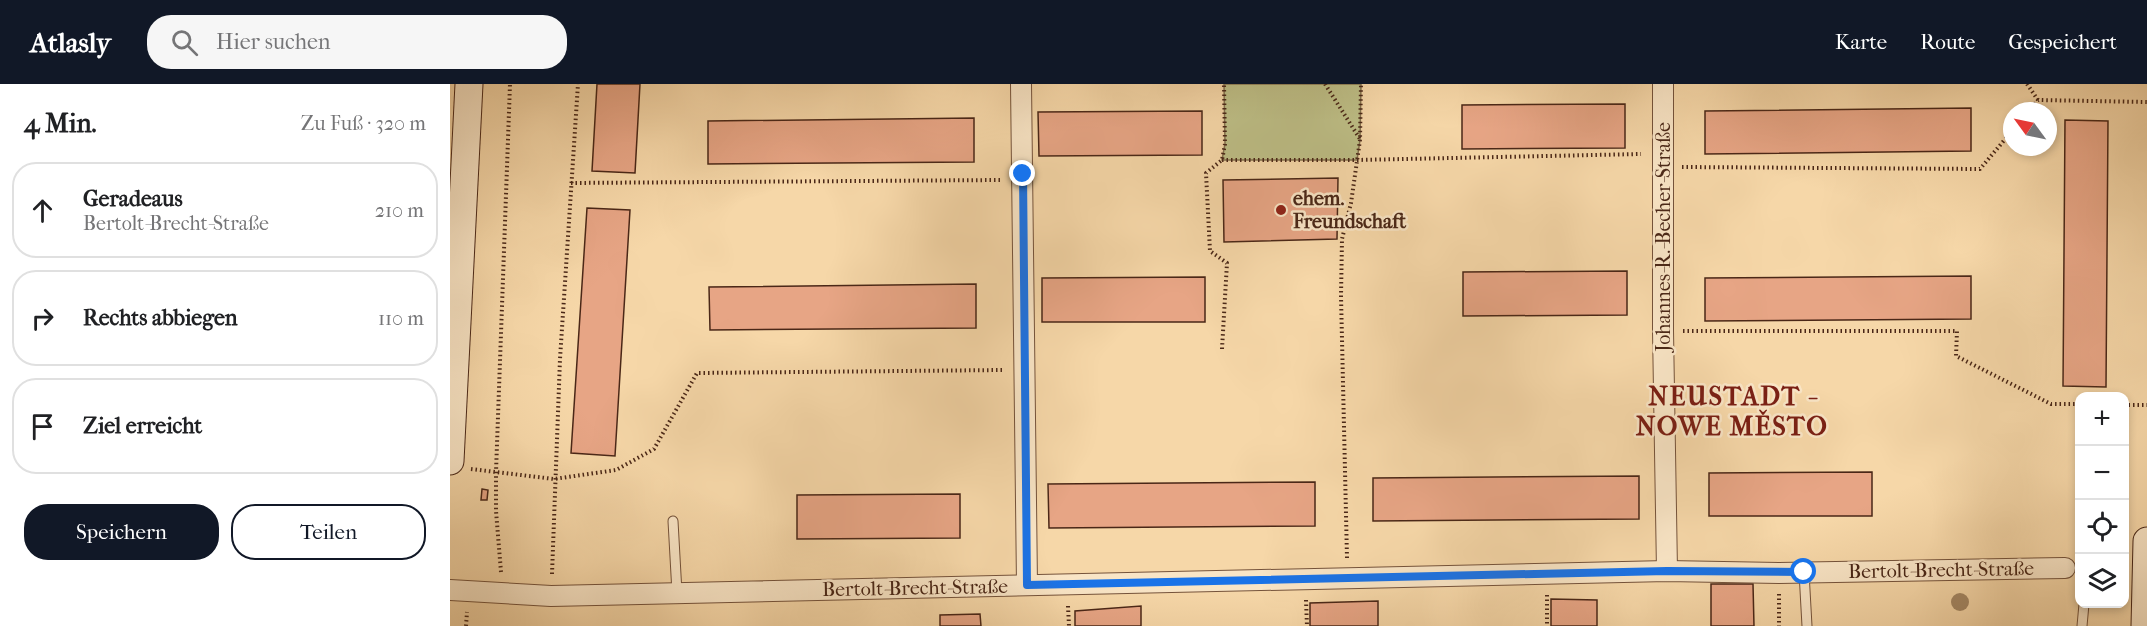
<!DOCTYPE html>
<html lang="de">
<meta charset="utf-8">
<style>
:root{--surface:#fff;--page:#f6f6f6;--text:#202124;--muted:#757577;--line:#e0e0e0;--accent:#111827}
body{margin:0;font-family:"IM FELL French Canon",serif;background:var(--page);color:var(--text)}
.controls{position:absolute;right:18px;bottom:18px;display:grid;overflow:hidden;border-radius:12px;box-shadow:0 3px 9px #0003}
.controls button{width:54px;height:54px;display:grid;place-items:center;padding:0;border:0;border-bottom:2px solid var(--line);background:var(--surface);color:var(--text);font:30px sans-serif}
.compass{position:absolute;left:1553px;top:18px;width:54px;height:54px;border-radius:50%;background:var(--surface);box-shadow:0 3px 9px #0003;rotate:303deg}
.stop{position:absolute;width:18px;height:18px;margin:-14px;border:4px solid #1a73e8;border-radius:50%;background:#fff}
.stop.end{background:#1a73e8;border-color:#fff;box-shadow:0 2px 6px #0008}
.list{margin:0;padding:0;list-style:none}
h2{display:flex;justify-content:space-between;align-items:center;height:78px;margin:0;padding:0 24px;font-size:26px}
h2 small{font-size:20px;font-weight:400;color:var(--muted)}
.list li{display:grid;grid-template-columns:39px 1fr auto;gap:18px;align-items:center;box-sizing:border-box;height:96px;margin:0 12px 12px;padding:0 12px;border:2px solid var(--line);border-radius:24px}
.list b{display:block;font-size:22px;white-space:nowrap}
.list p{margin:0;font-size:20px;white-space:nowrap;color:var(--muted)}
.list em{font-size:20px;font-style:normal;color:var(--muted)}
.actions{display:flex;gap:12px;padding:18px 24px}
.actions a{flex:1;padding:14px 0;border:2px solid var(--accent);border-radius:24px;text-align:center;font-size:21px;color:var(--accent)}
.actions .main{background:var(--accent);color:#fff}
.icon{flex:none;width:33px;height:33px;fill:none;stroke:currentColor;stroke-width:2;stroke-linecap:round;stroke-linejoin:round}
.map{position:relative;flex:none;width:1697px;height:542px;overflow:hidden}
header{display:flex;align-items:center;gap:36px;box-sizing:border-box;height:84px;padding:0 30px;background:var(--accent);color:#fff}
header strong{font-size:28px}
nav{display:flex;gap:33px;margin-inline-start:auto;font-size:21px}
.search{width:420px;height:54px;background:var(--page);display:flex;align-items:center;gap:15px;box-sizing:border-box;padding:0 21px;border-radius:24px;color:var(--muted);font-size:22px}
main{display:flex}
aside{flex:1;background:var(--surface)}
.map>svg:first-child{display:block}
.green{fill:#bdbe86;stroke:#84724e;stroke-width:1.5}
.building{fill:#e7a585;stroke:#4a2717;stroke-width:1.5}
.lines{fill:none;stroke-linecap:round;stroke-linejoin:round}
.lane-casing{stroke:#75533b;stroke-width:11}
.street-casing{stroke:#75533b;stroke-width:22}
.secondary-casing{stroke:#4a2717;stroke-width:29}
.path{stroke:#4a2717;stroke-width:4;stroke-dasharray:1.5 3;stroke-linecap:butt}
.lane{stroke:#f9e5c6;stroke-width:9}
.street{stroke:#f9e5c6;stroke-width:20}
.secondary{stroke:#f9e5c6;stroke-width:27}
.tree{fill:#a48764}
.route{stroke:#1a73e8;stroke-width:8}
.poi-dot{fill:#8f2418;stroke:#f9e5c6;stroke-width:2}
.labels{text-anchor:middle;dominant-baseline:central;stroke-width:5;stroke-linejoin:round;paint-order:stroke}
.poi-label{font-size:20px;font-weight:bold;fill:#4a2717;stroke:#f9e5c6;text-anchor:start}
.street-label{font-size:20px;fill:#4a2717;stroke:#f9e5c6}
.district-label{font-size:26px;font-weight:bold;letter-spacing:1.5px;fill:#7a1f14;stroke:#f9e5c6}
</style>
<header>
<strong>Atlasly</strong>
<div class="search"><svg class="icon" aria-label="search" viewBox="0 0 24 24"><circle cx="10" cy="10" r="6"/><path d="M15 15l6 6"/></svg>Hier suchen</div>
<nav><a>Karte</a><a>Route</a><a>Gespeichert</a></nav>
</header>
<main>
<aside>
<h2>4 Min.<small>Zu Fuß · 320 m</small></h2>
<ul class="list">
<li><svg class="icon" aria-label="ahead" viewBox="0 0 24 24"><path d="M12 20V5M6 11l6-6 6 6"/></svg><div><b>Geradeaus</b><p>Bertolt-Brecht-Straße</p></div><em>210 m</em></li>
<li><svg class="icon" aria-label="right" viewBox="0 0 24 24"><path d="M7 20v-9h11M14 6l5 5-5 5"/></svg><div><b>Rechts abbiegen</b></div><em>110 m</em></li>
<li><svg class="icon" aria-label="arrive" viewBox="0 0 24 24"><path d="M6 21V4h12l-3 4 3 4H6"/></svg><div><b>Ziel erreicht</b></div></li>
</ul>
<div class="actions"><a class="main">Speichern</a><a>Teilen</a></div>
</aside>
<div class="map">
<svg width="1697" height="542" viewBox="0 0 1697 542">
<rect width="100%" height="100%" fill="#f6d7a8"/>
<filter id="stains"><feTurbulence type="fractalNoise" baseFrequency=".00333" numOctaves="4"/><feColorMatrix values="0 0 0 0 .2 0 0 0 0 .09 0 0 0 0 .02 0 0 0 .5 -.17"/></filter>
<radialGradient id="worn" r=".72"><stop offset=".6" stop-color="#630" stop-opacity="0"/><stop offset="1" stop-color="#630" stop-opacity=".3"/></radialGradient>
<polygon class="green" points="774,0 911,0 910,56 907,76 772,76 775,60"/>
<g class="building">
<polygon points="147,0 190,0 185,89 142,87"/>
<polygon points="1175,20 1175,64 1012,65 1012,21"/>
<polygon points="1521,24 1521,67 1255,70 1255,27"/>
<polygon points="752,27 752,71 589,72 588,28"/>
<polygon points="524,34 524,78 258,80 258,37"/>
<polygon points="1615,36 1658,37 1656,303 1613,302"/>
<polygon points="888,94 887,155 774,158 773,96"/>
<polygon points="137,124 180,126 165,372 121,369"/>
<polygon points="1177,187 1177,231 1013,232 1013,188"/>
<polygon points="1521,192 1521,235 1255,237 1255,194"/>
<polygon points="755,193 755,238 592,238 592,194"/>
<polygon points="526,200 526,244 260,246 259,203"/>
<polygon points="1422,388 1422,432 1259,432 1259,389"/>
<polygon points="1189,392 1189,435 923,437 923,394"/>
<polygon points="865,398 865,442 599,444 598,400"/>
<polygon points="32,405 38,406 37,416 31,416"/>
<polygon points="510,410 510,454 347,455 347,411"/>
<polygon points="1261,500 1303,500 1304,542 1261,542"/>
<polygon points="1101,515 1147,516 1147,542 1101,542"/>
<polygon points="928,517 928,542 860,542 860,519"/>
<polygon points="691,522 691,542 625,542 625,527"/>
<polygon points="530,530 531,542 490,542 490,531"/>
</g>
<g class="lines">
<g class="lane-casing">
<g id="lane">
<polyline points="223,437 227,509"/>
<polyline points="1354,488 1357,542"/>
<polyline points="1632,542 1634,520"/>
</g>
</g>
<g class="street-casing">
<g id="street">
<polyline points="571,0 577,501"/>
<polyline points="1213,0 1213,247 1217,487"/>
<polyline points="0,506 101,512 1217,487 1329,489 1615,484"/>
</g>
</g>
<g class="secondary-casing">
<g id="secondary">
<polyline points="0,377 19,0"/>
<polyline points="1695,542 1697,457"/>
</g>
</g>
<g class="path">
<polyline points="875,0 910,55"/>
<polyline points="1577,0 1588,16"/>
<polyline points="1579,27 1588,16 1697,18"/>
<polyline points="772,76 907,76 1191,70"/>
<polyline points="1232,83 1530,85 1562,47"/>
<polyline points="121,99 551,96"/>
<polyline points="1233,247 1507,247 1506,272 1601,320 1630,320"/>
<polyline points="772,265 777,179 760,167 756,89 772,76 775,60 774,0"/>
<polyline points="1674,321 1697,321"/>
<polyline points="21,385 104,395 166,386 204,365 247,289 553,286"/>
<polyline points="897,474 891,212 892,155 901,119 910,56 911,0"/>
<polyline points="51,488 46,427 46,388 60,0"/>
<polyline points="102,490 110,275 128,0"/>
<polyline points="1329,510 1329,542"/>
<polyline points="1097,511 1097,542"/>
<polyline points="856,516 857,542"/>
<polyline points="618,522 619,542"/>
<polyline points="16,542 17,528"/>
</g>
<use href="#lane" class="lane"/>
<use href="#street" class="street"/>
<use href="#secondary" class="secondary"/>
</g>
<circle class="tree" cx="1510" cy="518" r="9"/>
<g class="lines">
<polyline class="route" points="573,90 577,501 1217,487 1354,488"/>
</g>
<circle class="poi-dot" cx="831" cy="126" r="6"/>
<g class="labels">
<g class="poi-label">
<text x="843" y="114">ehem.<tspan x="843" dy="23">Freundschaft</tspan></text>
</g>
<g class="street-label">
<text transform="translate(1213 153) rotate(-90)">Johannes-R.-Becher-Straße</text>
<text transform="translate(1491 486) rotate(-1)">Bertolt-Brecht-Straße</text>
<text transform="translate(465 504) rotate(-1)">Bertolt-Brecht-Straße</text>
</g>
<g class="district-label">
<text x="1282" y="312">NEUSTADT -<tspan x="1282" dy="30">NOWE MĚSTO</tspan></text>
</g>
</g>
<rect width="100%" height="100%" filter="url(#stains)"/>
<rect width="100%" height="100%" fill="url(#worn)"/>
</svg>
<div class="controls">
<button>+</button>
<button>−</button>
<button><svg class="icon" aria-label="locate" viewBox="0 0 24 24"><circle cx="12" cy="12" r="6"/><path d="M12 2v4M12 18v4M2 12h4M18 12h4"/></svg></button>
<button><svg class="icon" aria-label="layers" viewBox="0 0 24 24"><path d="M12 4l9 5-9 5-9-5zM3 14l9 5 9-5"/></svg></button>
</div>
<svg class="compass" viewBox="-18 -18 36 36"><path d="M0-13l5 13h-10z" fill="#e53935"/><path d="M0 13l5-13h-10z" fill="#757577"/></svg>
<div class="stop" style="left:1354px;top:488px"></div>
<div class="stop end" style="left:573px;top:90px"></div>
</div>
</main>
